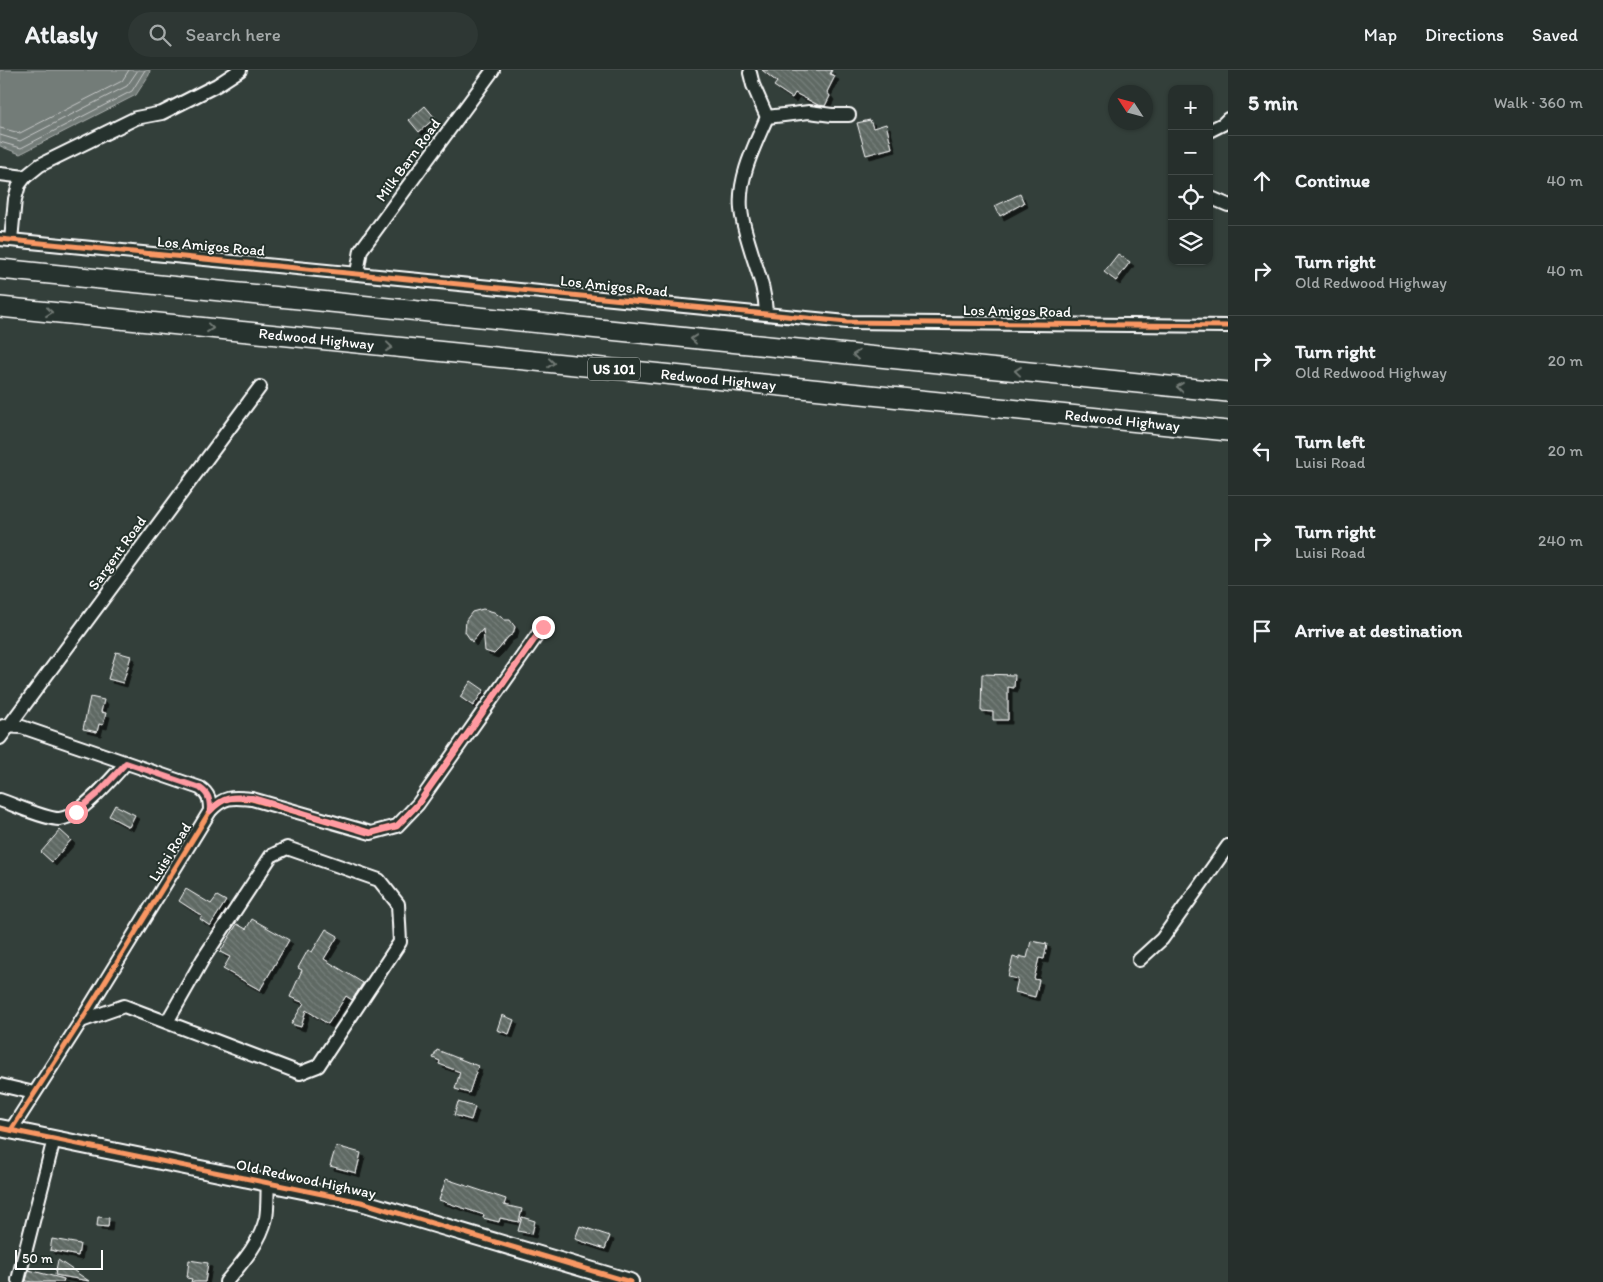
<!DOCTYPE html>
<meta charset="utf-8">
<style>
:root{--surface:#262f2c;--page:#2e3734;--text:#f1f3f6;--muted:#a4a9a9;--line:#424a48}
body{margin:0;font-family:Itim,sans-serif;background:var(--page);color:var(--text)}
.controls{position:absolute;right:15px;top:15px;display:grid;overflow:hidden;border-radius:10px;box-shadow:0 1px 4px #0004}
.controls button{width:45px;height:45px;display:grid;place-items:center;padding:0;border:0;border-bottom:1px solid var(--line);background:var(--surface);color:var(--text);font:25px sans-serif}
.compass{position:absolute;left:1108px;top:15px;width:45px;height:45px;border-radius:50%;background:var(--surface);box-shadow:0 1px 4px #0004;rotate:306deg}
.scale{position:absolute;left:15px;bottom:12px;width:88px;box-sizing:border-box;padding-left:5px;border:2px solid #fff;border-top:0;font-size:14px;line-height:18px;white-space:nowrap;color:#fff;-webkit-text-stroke:4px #26332d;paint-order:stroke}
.stop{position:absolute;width:15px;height:15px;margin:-11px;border:4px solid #ff9aa2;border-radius:50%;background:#fff}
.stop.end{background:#ff9aa2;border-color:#fff;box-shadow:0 1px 5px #0008}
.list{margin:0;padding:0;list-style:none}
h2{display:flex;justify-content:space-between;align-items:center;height:65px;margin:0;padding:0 20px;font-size:21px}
h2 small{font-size:16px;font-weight:400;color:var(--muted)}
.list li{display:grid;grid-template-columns:32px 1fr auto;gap:15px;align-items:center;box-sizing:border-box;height:90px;padding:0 20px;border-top:1px solid var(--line)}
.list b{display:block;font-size:19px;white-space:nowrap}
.list p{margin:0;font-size:16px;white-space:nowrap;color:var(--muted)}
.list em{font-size:16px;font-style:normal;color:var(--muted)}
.icon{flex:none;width:28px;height:28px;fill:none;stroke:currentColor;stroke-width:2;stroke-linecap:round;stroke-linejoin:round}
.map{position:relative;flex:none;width:1228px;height:1212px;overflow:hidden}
header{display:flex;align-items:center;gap:30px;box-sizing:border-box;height:70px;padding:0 25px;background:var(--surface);border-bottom:1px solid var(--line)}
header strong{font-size:24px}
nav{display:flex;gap:28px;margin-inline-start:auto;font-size:18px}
.search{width:350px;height:45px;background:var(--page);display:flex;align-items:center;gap:12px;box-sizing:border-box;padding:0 18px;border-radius:28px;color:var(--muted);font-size:19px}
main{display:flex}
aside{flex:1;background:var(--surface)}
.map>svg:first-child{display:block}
.water{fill:#737b78;stroke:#abb0ae}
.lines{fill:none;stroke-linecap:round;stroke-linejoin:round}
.shore{stroke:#c7cac9;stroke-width:1}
.building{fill:url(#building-back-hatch);stroke:#fff;filter:url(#shadow)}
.minor-casing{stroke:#fff;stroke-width:16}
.major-casing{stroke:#fff;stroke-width:20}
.highway-casing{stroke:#fff;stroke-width:22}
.minor{stroke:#26332d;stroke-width:12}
.major{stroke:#26332d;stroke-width:16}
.highway{stroke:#26332d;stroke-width:19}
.cycleway-casing{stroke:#26332d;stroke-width:8}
.cycleway{stroke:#f99763;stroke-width:5}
.oneway{stroke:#727a76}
.route{stroke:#ff9aa2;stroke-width:6}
.labels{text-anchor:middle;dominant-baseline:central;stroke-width:4;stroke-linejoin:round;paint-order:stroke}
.shield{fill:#26332d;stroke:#bec2c0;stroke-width:1}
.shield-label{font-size:14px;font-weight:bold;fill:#fff}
.street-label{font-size:15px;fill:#fff;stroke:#26332d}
</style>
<header>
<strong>Atlasly</strong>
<div class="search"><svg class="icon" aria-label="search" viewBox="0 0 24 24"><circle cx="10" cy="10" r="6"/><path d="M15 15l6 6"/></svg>Search here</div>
<nav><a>Map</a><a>Directions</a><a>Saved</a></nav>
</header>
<main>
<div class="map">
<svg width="1228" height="1212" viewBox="0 0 1228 1212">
<defs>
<pattern id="building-back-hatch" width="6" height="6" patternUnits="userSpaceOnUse" patternTransform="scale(1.25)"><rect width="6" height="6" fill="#5f6964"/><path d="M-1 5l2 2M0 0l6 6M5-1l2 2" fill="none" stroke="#77807b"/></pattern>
<filter id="shadow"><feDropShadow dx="4" dy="4" stdDeviation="0" flood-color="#0009"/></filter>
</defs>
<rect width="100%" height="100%" fill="#333f3a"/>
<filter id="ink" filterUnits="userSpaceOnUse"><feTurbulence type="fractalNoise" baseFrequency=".02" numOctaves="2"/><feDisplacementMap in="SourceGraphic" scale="10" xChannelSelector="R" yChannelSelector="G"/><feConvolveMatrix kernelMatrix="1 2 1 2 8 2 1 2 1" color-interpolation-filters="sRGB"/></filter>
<g filter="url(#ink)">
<polygon class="water" points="0,0 150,0 149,5 136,25 20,84 0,76"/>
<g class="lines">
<g class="shore">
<polyline points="0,58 20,63 122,11 129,0"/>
<polyline points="0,65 20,71 127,16 138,0"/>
<polyline points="0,72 21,78 132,21 145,0"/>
</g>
</g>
<g class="building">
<polygon points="762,0 832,0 830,4 835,6 827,22 830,26 825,36 818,35 795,23 792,28 774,16 777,12"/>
<polygon points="425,36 435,48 419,62 409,50"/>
<polygon points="870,50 873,58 886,54 892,78 866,85 857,53"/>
<polygon points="1020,124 1024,133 1000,146 995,136"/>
<polygon points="1118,184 1130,192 1116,211 1104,202"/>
<polygon points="483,539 494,542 505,550 510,550 515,557 513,564 508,567 499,579 494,584 485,581 483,559 472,572 465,562 466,550 472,542"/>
<polygon points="116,582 131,586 123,613 108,609"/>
<polygon points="982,604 1015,605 1014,618 1008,617 1008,650 993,650 993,642 981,641"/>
<polygon points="471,611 484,620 473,636 460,627"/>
<polygon points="90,627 104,630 101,642 106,643 103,655 99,654 97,662 83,659"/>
<polygon points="115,735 135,745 129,757 109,746"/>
<polygon points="60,760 71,770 52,792 41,782"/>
<polygon points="186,819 211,834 217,826 226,831 210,856 200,849 202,846 179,831"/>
<polygon points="252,849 289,870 260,920 223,899 230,887 220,882 237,854 246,859"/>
<polygon points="326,859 338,866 324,889 363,913 352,930 346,926 328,954 306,940 301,957 291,954 304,933 290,927 302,900 298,898 308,880 312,882"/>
<polygon points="1031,871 1047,874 1044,889 1039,888 1034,909 1039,910 1035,927 1015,922 1018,909 1008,907 1013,887 1019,889 1019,886 1027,888"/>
<polygon points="502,945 514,950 509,964 497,960"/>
<polygon points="437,980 478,996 469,1023 455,1019 460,1002 439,994 440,991 433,988"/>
<polygon points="458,1032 475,1037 471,1050 454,1045"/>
<polygon points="336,1076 361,1083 356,1103 330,1096"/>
<polygon points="446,1109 506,1129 504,1135 522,1139 519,1152 500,1148 499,1152 483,1148 484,1145 439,1130"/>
<polygon points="98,1147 109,1148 108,1157 97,1156"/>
<polygon points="522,1147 535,1151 532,1164 518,1161"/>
<polygon points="580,1156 610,1166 605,1179 575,1169"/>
<polygon points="52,1169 80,1174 78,1186 50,1180"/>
<polygon points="58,1190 89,1211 55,1205"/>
<polygon points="189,1190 208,1193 205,1212 191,1212 192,1209 187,1208"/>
<polygon points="29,1200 64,1209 63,1212 32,1212 26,1211"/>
</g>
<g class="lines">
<g class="minor-casing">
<g id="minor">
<polyline points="750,3 753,15 767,47 809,42 832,45 849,45"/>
<polyline points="1209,61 1223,54 1228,49"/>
<polyline points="0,104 25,107"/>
<polyline points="1209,127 1228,135"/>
<polyline points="0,169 847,252 1228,256"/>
<polyline points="11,170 15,129 19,115 25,107 40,95 136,48 162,43 217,15 240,0"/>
<polyline points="357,203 361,180 493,0"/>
<path d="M766,243C765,217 757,201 750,177C746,164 742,152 741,139C738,107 755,75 767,47"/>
<path d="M3,656L22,657L200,718C209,724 210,730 210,741"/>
<polyline points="0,668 260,317"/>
<path d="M0,730C15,735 45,749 59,749C79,748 113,707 126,693"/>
<polyline points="1139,890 1162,869 1228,776"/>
<polyline points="81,951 124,936 300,1003 318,996 400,872 398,834 379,810 287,778 271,786 203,889 167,952"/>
<polyline points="0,1015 34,1023"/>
<path d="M11,1060L81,951L210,741C224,726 232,727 252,729L371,763L397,756L418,734L543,557"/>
<polyline points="18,1210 54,1069"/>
<path d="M226,1212C242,1193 260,1173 266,1148C268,1137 267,1124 268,1112"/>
</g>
</g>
<g class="major-casing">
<polyline id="major" points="0,1058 361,1132 630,1212"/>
</g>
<g class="highway-casing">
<g id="highway">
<polyline points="0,199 1228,322"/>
<path id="s1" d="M0,237L1228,361"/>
</g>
</g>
<use href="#minor" class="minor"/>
<use href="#major" class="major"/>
<use href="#highway" class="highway"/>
<g class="cycleway-casing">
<g id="cycleway">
<polyline points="0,169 847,252 1228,256"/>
<polyline points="0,1058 361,1132 630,1212"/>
<path d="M11,1060L81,951L210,741C224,726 232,727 252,729L371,763L397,756L418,734L543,557"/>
</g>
</g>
<use href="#cycleway" class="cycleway"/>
</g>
<defs><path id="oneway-chevron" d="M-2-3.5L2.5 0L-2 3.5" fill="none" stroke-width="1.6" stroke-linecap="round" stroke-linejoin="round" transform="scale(1.25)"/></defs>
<g class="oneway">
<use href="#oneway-chevron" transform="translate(49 242) rotate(6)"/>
<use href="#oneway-chevron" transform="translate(210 258) rotate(6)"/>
<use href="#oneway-chevron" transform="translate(694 269) rotate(-174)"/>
<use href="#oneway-chevron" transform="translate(389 277) rotate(6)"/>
<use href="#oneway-chevron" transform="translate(856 285) rotate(-174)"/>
<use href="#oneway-chevron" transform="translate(551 293) rotate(6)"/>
<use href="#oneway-chevron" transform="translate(1018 301) rotate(-174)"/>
<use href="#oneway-chevron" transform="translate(1180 317) rotate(-174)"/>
</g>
</g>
<g class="lines" filter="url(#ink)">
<path class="route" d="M76,742L97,724L126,693L200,718C209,724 210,730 210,741C224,726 232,727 252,728L370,763L397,756L418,734L543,557"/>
</g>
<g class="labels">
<rect class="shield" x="588" y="287.5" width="52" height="23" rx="4"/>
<g class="shield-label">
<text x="614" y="299">US 101</text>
</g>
<g class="street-label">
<text transform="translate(408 90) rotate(-54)">Milk Barn Road</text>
<text transform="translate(211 176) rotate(5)">Los Amigos Road</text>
<text transform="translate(614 216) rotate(6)">Los Amigos Road</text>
<text transform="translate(1017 241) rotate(1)">Los Amigos Road</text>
<text stroke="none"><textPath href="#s1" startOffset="318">Redwood Highway</textPath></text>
<text stroke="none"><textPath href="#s1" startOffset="722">Redwood Highway</textPath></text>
<text stroke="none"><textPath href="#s1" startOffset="1128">Redwood Highway</textPath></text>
<text transform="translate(117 483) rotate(-54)">Sargent Road</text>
<text transform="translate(170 782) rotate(-58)">Luisi Road</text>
<text transform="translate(306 1109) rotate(12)">Old Redwood Highway</text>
</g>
</g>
</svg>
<div class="controls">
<button>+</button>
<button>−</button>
<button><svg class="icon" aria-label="locate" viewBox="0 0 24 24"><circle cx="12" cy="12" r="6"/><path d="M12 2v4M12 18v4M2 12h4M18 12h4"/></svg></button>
<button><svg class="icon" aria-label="layers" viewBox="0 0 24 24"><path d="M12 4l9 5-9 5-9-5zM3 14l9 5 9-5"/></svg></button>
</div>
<svg class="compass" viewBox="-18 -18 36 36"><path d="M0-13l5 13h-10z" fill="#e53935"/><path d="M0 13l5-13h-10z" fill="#a4a9a9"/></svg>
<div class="scale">50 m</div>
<div class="stop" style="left:76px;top:742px"></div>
<div class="stop end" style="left:543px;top:557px"></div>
</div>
<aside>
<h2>5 min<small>Walk · 360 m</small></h2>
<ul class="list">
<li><svg class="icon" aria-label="ahead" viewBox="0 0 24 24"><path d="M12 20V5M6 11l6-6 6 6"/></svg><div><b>Continue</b></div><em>40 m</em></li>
<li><svg class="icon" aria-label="right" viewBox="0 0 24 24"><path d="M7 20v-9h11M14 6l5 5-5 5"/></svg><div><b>Turn right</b><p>Old Redwood Highway</p></div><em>40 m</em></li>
<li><svg class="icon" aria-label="right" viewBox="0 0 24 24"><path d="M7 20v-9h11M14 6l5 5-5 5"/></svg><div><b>Turn right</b><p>Old Redwood Highway</p></div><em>20 m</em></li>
<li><svg class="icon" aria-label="left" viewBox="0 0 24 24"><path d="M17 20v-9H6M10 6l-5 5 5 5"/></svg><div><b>Turn left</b><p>Luisi Road</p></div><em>20 m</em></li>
<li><svg class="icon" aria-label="right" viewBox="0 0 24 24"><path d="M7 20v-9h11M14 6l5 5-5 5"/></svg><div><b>Turn right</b><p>Luisi Road</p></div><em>240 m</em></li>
<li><svg class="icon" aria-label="arrive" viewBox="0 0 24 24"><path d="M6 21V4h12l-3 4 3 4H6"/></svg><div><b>Arrive at destination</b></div></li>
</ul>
</aside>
</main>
